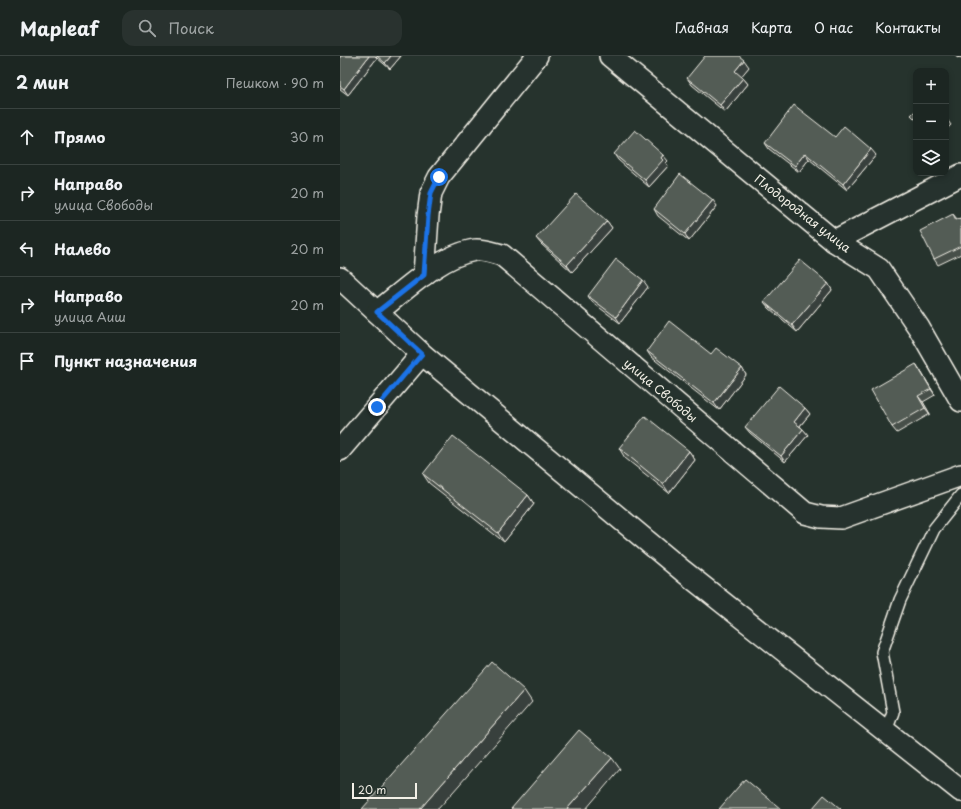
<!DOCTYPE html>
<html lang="ru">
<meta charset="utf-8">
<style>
:root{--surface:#1c2622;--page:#29322f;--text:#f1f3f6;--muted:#a0a5a5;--line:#3a4340}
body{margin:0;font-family:"Playpen Sans",sans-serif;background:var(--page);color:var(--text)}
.controls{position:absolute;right:12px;top:12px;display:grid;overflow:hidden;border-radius:8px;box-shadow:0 2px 6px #0003}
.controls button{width:36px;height:36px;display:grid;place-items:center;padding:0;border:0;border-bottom:1px solid var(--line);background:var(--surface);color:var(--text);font:20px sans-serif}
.scale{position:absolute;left:12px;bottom:10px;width:65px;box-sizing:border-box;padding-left:4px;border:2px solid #f4f1e8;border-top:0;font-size:11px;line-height:14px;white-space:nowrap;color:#f4f1e8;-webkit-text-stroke:3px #26332d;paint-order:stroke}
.stop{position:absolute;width:12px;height:12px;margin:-9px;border:3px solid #1a73e8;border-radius:50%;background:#fff}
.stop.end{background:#1a73e8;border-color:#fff;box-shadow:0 1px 4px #0008}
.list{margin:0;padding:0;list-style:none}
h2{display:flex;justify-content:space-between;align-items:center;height:52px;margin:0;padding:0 16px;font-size:17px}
h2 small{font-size:13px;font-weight:400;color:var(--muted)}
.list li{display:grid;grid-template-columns:26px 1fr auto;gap:12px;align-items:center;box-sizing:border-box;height:56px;padding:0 16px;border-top:1px solid var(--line)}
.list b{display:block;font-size:15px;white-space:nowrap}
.list p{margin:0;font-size:13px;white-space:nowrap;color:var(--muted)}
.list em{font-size:13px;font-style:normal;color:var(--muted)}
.icon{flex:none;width:22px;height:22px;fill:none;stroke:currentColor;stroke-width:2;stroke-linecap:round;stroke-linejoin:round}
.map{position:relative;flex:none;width:621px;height:753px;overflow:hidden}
header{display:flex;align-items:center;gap:24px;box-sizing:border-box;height:56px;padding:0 20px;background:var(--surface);border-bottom:1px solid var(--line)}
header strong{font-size:19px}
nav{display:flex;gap:22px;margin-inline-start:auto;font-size:14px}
.search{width:280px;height:36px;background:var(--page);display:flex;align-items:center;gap:10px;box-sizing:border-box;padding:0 14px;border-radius:12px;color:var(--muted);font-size:15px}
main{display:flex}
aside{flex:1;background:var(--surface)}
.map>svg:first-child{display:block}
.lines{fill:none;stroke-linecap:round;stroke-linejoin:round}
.service-casing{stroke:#f4f1e8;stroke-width:14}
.minor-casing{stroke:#f4f1e8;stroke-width:24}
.service{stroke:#26332d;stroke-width:11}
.minor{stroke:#26332d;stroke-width:21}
.wall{fill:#474f49;stroke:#f4f1e8}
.shaded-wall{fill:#39403c;stroke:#f4f1e8}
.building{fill:#525c55;stroke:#f4f1e8}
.route{stroke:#1a73e8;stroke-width:5}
.labels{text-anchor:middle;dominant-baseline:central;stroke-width:3.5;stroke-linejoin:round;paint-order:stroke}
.street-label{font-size:12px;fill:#f4f1e8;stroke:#26332d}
</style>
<header>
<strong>Mapleaf</strong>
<div class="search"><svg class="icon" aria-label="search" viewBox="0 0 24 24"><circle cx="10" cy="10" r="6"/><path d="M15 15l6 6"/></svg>Поиск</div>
<nav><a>Главная</a><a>Карта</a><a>О нас</a><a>Контакты</a></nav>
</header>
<main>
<aside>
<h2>2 мин<small>Пешком · 90 m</small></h2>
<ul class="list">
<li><svg class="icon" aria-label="ahead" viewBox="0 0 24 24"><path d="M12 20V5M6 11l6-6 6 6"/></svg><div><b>Прямо</b></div><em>30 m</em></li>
<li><svg class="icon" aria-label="right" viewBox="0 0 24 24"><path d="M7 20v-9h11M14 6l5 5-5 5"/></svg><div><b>Направо</b><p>улица Свободы</p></div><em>20 m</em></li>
<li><svg class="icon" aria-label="left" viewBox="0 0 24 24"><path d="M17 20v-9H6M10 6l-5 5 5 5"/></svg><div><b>Налево</b></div><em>20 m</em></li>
<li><svg class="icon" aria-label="right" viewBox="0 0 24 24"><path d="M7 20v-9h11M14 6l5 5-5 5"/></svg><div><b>Направо</b><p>улица Аиш</p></div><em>20 m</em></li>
<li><svg class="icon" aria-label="arrive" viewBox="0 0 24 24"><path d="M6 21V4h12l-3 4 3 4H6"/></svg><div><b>Пункт назначения</b></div></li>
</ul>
</aside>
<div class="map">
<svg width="621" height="753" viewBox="0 0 621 753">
<rect width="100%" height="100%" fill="#26332d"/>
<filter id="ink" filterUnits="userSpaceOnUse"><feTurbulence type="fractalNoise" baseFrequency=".025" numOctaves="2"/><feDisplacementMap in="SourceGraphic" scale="8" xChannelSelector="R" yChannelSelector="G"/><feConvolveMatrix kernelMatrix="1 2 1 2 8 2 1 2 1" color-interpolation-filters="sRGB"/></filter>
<g filter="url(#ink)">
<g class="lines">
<g class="service-casing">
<polyline id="service" points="546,675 553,656 542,596 560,544 594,473 621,439"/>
</g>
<g class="minor-casing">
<g id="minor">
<polyline points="270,0 494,185 539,213 579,272 621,345"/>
<polyline points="494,185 621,119"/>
<polyline points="84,219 88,160 91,137 99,121 197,0"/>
<polyline points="0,222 82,298 343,515 621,735"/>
<path d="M37,256C64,235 101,199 135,194C143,193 154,197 162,199L465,457L481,461L501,462L621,419"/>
<polyline points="0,394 82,298"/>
</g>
</g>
<use href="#service" class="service"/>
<use href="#minor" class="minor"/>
</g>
<g class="wall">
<polygon points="0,0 61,0 50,13 37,2 8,39 0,33"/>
<polygon points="615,0 621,0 621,2 619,1 618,2"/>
<polygon points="409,11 401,20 403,22 408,28 385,56 352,29 347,22"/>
<polygon points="606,62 611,69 606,74"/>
<polygon points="495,81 536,99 507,134 469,103 459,116 429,93 425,87"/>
<polygon points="274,98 328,105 326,107 328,110 309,131 278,104"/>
<polygon points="377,150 349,185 318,160 314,153"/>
<polygon points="613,158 617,163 621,162 621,198 598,209 594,203"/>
<polygon points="267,165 272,172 232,216 201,188 196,182"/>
<polygon points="488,227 492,234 457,276 429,252 424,246"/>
<polygon points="308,231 280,267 252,246 248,240"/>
<polygon points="307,295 371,298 402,312 406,319 379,354 311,301"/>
<polygon points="576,308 580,314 595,339 583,346 590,358 557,377 552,371"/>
<polygon points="465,352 470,358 460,370 468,379 445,406 410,377 405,371"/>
<polygon points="279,392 349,395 355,404 329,437 285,402"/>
<polygon points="83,418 188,439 194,448 164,486 89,427"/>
</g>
<g class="shaded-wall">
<polygon points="29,0 35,0 37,2 8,39 4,33"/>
<polygon points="51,0 61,0 50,13 45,7"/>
<polygon points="404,4 409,11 400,22 395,15"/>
<polygon points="403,22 408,28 385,56 380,49"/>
<polygon points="531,93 536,99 507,134 503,128"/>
<polygon points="465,97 469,103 459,116 455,110"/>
<polygon points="323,99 328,105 326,107 328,110 309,131 305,124"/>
<polygon points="373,144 377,150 349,185 345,178"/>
<polygon points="267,165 272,172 232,216 227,209"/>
<polygon points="303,224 308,231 280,267 276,261"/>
<polygon points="488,227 492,234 457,276 452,269"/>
<polygon points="576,308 580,314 595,339 591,333"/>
<polygon points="402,312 406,319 379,354 374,347"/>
<polygon points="578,340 583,346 590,358 585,352"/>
<polygon points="465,352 470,358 458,372 454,366"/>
<polygon points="463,373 468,379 445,406 441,400"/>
<polygon points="349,395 355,404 329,437 323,428"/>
<polygon points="188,439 194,448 164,486 158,477"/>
<polygon points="184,634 192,646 98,753 80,753"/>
<polygon points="272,702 280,713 246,753 227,753"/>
</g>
<g class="building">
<polygon points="0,0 29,0 4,33 0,30"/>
<polygon points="37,0 51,0 45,7"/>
<polygon points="365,0 399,0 404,4 395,15 403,22 380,49 347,22"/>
<polygon points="454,49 495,81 504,70 531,93 503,128 465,97 455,110 425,87"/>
<polygon points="576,54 576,64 571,59"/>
<polygon points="295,74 323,99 321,102 323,104 305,124 274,98"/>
<polygon points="340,118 373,144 345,178 314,153"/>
<polygon points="236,138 267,165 227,209 196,182"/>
<polygon points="613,158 616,164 621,162 621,190 594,203 580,175"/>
<polygon points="276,203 303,224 276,261 248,240"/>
<polygon points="460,204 488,227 452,269 424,246"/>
<polygon points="329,265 371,298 376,292 402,312 374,347 307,295"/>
<polygon points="576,308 591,333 578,340 585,352 552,371 531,334"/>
<polygon points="439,330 465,352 454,366 463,373 441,400 405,371"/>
<polygon points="305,360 349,395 323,428 279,392"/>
<polygon points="113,380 188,439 158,477 83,418"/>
<polygon points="152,606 184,634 80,753 22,753"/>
<polygon points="239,674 272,702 227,753 171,753"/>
<polygon points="405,723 441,753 379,753"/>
<polygon points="484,739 501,753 472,753"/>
</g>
</g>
<g class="lines" filter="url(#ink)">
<polyline class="route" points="37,351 82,298 37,256 84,219 88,160 91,137 99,121"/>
</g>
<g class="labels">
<g class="street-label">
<text transform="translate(463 157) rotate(38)">Плодородная улица</text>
<text transform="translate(321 334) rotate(40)">улица Свободы</text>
</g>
</g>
</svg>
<div class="controls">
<button>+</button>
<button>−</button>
<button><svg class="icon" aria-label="layers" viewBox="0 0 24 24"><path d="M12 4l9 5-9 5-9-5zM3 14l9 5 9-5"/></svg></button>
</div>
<div class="scale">20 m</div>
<div class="stop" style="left:99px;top:121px"></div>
<div class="stop end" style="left:37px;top:351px"></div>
</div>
</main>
